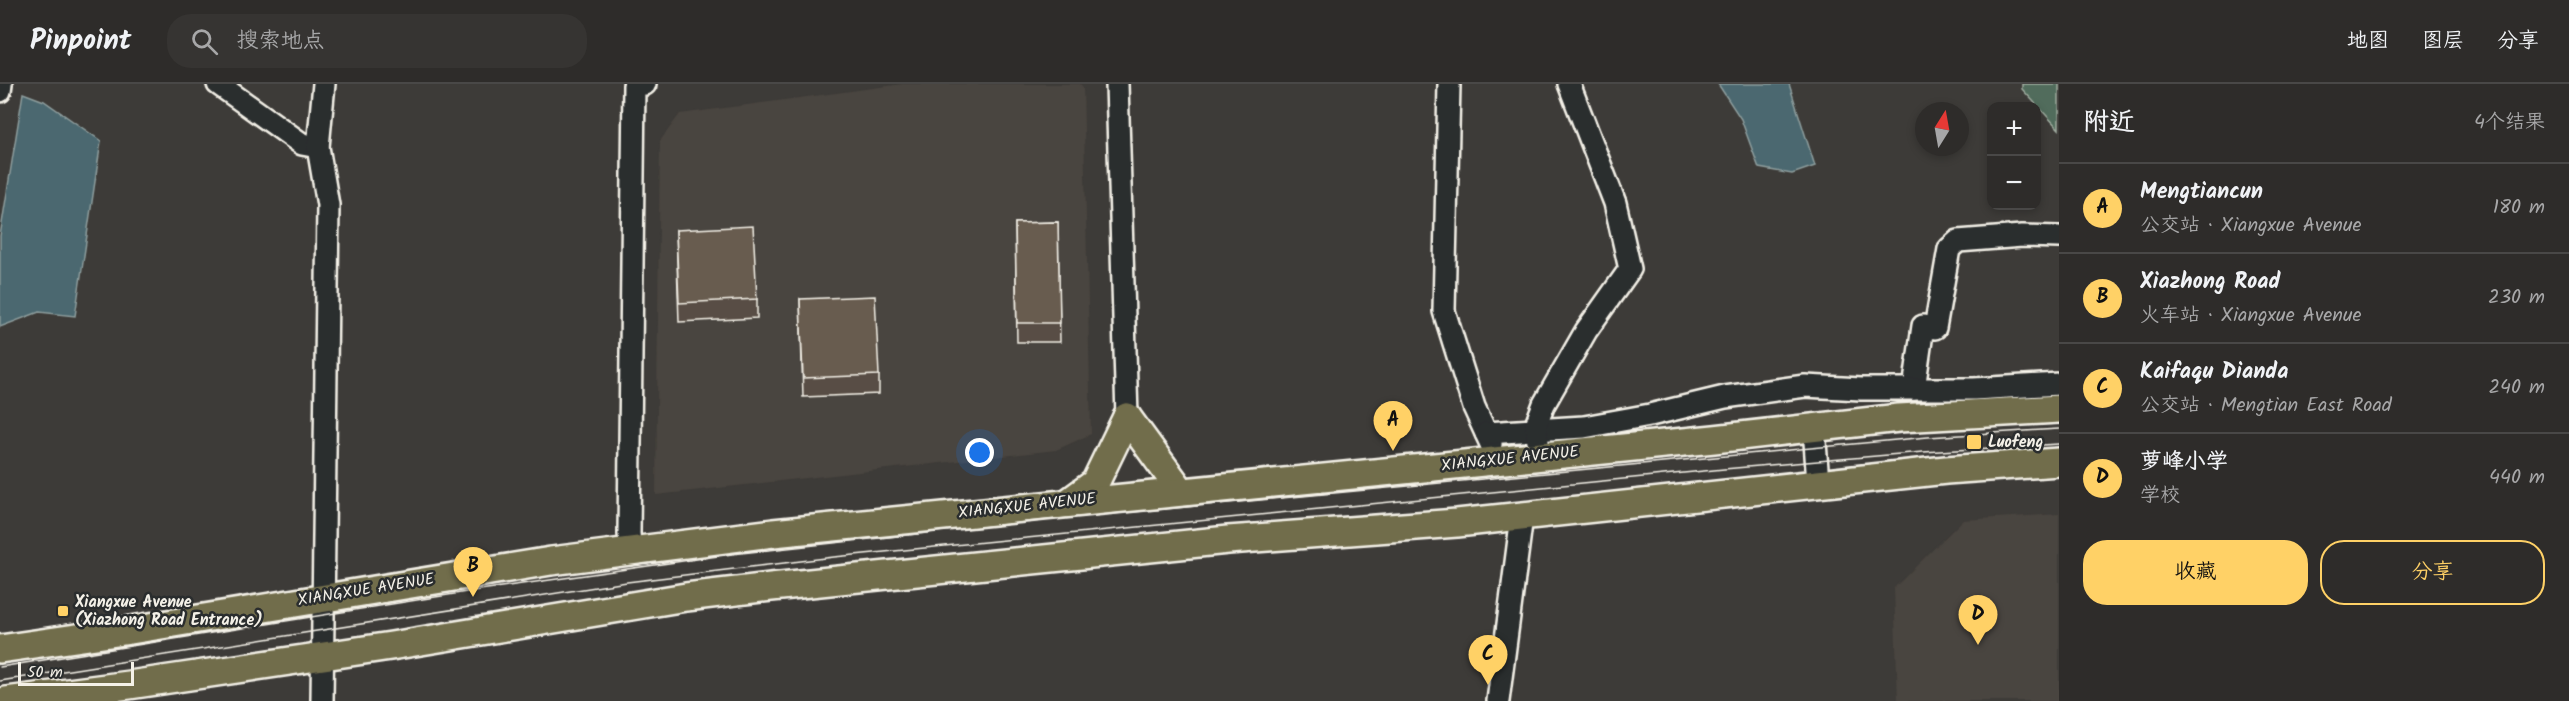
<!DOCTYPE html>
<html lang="zh">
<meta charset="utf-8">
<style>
:root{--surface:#2e2c2a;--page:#363432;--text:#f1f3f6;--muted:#a7a7a8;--line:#494847;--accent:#ffd166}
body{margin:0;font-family:Kalam,"LXGW WenKai TC",sans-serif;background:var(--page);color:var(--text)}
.controls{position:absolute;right:18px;top:18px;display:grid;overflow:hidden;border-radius:12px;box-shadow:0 3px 9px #0003}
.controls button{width:54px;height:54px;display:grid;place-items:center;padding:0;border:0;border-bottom:2px solid var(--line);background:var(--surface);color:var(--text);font:30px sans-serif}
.compass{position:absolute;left:1915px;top:18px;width:54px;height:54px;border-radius:50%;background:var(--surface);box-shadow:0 3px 9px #0003;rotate:11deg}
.scale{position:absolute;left:18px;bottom:15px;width:116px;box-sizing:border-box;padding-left:6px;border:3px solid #f4f1e8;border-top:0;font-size:16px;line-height:21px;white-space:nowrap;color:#f4f1e8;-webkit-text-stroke:4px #2a2d2e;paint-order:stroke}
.you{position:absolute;left:980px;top:369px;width:21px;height:21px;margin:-15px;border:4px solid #fff;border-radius:50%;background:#1a73e8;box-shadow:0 0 0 9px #1a73e833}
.badge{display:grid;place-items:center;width:39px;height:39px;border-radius:50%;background:var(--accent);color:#111;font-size:20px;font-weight:700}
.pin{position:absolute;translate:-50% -50px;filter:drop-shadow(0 2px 3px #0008)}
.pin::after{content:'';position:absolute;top:32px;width:21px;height:18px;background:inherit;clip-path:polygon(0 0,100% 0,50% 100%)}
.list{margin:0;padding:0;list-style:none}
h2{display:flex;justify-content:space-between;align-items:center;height:78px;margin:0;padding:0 24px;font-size:26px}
h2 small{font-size:20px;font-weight:400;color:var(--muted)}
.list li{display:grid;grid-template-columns:39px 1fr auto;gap:18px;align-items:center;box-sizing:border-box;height:90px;padding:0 24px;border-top:2px solid var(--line)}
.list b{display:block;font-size:22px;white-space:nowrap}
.list p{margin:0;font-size:20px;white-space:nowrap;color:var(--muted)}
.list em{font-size:20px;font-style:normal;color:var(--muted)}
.actions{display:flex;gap:12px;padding:18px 24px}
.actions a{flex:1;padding:14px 0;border:2px solid var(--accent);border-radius:24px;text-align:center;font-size:21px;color:var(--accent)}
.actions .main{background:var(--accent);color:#111}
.icon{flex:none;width:33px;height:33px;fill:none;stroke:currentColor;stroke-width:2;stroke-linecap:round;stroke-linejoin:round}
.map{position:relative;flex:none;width:2059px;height:617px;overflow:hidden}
header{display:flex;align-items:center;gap:36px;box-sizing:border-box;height:84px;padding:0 30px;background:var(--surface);border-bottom:2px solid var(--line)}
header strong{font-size:28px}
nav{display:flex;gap:33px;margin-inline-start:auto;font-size:21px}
.search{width:420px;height:54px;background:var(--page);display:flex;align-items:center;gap:15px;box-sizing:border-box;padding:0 21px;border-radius:24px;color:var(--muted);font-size:22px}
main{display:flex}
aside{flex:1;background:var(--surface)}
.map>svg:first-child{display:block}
.built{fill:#4a453f}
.green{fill:#516c5b;stroke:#a2aea2;stroke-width:1.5}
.water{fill:#4b686f;stroke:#8f9f9f;stroke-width:1.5}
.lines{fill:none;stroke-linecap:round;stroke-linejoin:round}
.minor-casing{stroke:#f4f1e8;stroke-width:26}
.major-casing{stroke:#f4f1e8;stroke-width:32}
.minor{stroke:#2a2d2e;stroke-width:21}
.major{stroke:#716d4b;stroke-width:27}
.tram{stroke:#f4f1e8;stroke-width:1.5}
.wall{fill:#594e44;stroke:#f4f1e8;stroke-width:1.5}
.building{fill:#685b4f;stroke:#f4f1e8;stroke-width:1.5}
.poi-dot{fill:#ffd166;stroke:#2a2d2e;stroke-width:2}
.labels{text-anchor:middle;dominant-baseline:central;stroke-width:5;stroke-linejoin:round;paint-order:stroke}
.poi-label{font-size:16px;font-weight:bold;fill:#f4f1e8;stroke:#2a2d2e;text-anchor:start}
.street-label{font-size:16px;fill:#f4f1e8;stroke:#2a2d2e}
</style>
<header>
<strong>Pinpoint</strong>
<div class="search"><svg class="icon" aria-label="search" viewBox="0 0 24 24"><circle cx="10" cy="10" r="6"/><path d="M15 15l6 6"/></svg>搜索地点</div>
<nav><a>地图</a><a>图层</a><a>分享</a></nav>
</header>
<main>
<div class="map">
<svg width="2059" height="617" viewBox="0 0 2059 617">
<rect width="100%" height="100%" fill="#3d3b38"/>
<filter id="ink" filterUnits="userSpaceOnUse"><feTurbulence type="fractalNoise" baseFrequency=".0167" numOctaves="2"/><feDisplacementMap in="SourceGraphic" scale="12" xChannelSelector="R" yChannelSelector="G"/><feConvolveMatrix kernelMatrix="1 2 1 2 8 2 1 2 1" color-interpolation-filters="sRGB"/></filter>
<g filter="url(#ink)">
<g class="built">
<polygon points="903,0 1080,0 1083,3 1091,350 1056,366 656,411 660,57 680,30"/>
<polygon points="2059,430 2059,617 1898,617 1894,504 1963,436"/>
</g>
<polygon class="green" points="2022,0 2059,0 2059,45 2022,5"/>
<g class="water">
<polygon points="1718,0 1789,0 1815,82 1792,90 1759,84 1741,35"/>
<polygon points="23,9 44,17 101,57 75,232 39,228 0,243 0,152"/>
</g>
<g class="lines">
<g class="minor-casing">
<g id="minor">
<polyline points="218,0 302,60 318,63"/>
<polyline points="1117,0 1127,333"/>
<polyline points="1449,0 1444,227 1474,323 1491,360"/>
<polyline points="0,7 1,0"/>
<polyline points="1914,305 1923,242 1935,244 1949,165 1958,157 2022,152 2059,153"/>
<polyline points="1814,344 1818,399"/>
<polyline points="1486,349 1584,343 1650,331 1725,313 1805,302 1861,305 1974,305 2059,300"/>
<polyline points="1538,358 1536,341 1544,320 1586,247 1630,185 1615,119 1569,0"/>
<polyline points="631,466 629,450 634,1 645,0"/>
<polyline points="322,617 328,121 318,63 324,0"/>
<polyline points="1498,617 1522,432"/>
</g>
</g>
<g class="major-casing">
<g id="major">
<polyline points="1127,333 1181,407"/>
<polyline points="1069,418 1095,399 1127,333"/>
<polyline points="0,565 131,546 551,477 773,449 1714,355 1899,334 2059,325"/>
<polyline points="6,617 129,601 391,562 686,513 771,503 1228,456 1457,439 1946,386 2059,378"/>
</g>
</g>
<use href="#minor" class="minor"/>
<use href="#major" class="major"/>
<g class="tram">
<polyline points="0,583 473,507 732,470 1027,438 1928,353 2059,345"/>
<polyline points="0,597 627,498 834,473 1724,385 1923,368 2059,360"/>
</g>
</g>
<g class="wall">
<polygon points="1058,138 1060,258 1017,258 1015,139"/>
<polygon points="676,146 757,215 757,234 679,238"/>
<polygon points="800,215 879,291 879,310 803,313"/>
</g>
<g class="building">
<polygon points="1058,138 1060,239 1017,239 1015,139"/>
<polygon points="753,142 757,215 679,219 676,146"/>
<polygon points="875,212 879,291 803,294 800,215"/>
</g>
</g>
<g class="poi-dot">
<rect x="1966" y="350" width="16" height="16" rx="3"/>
<rect x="57" y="521" width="12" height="12" rx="3"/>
</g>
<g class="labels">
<g class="poi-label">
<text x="1988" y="358">Luofeng</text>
<text x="75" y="518">Xiangxue Avenue<tspan x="75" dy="18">(Xiazhong Road Entrance)</tspan></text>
</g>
<g class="street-label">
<text transform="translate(1510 375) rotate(-6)">XIANGXUE AVENUE</text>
<text transform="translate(1027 422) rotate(-6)">XIANGXUE AVENUE</text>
<text transform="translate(366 506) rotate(-9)">XIANGXUE AVENUE</text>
</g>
</g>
</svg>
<div class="controls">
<button>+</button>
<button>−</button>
</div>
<svg class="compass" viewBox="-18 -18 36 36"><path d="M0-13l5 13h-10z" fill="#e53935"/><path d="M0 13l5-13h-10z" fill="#a7a7a8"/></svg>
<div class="scale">50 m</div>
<div class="you"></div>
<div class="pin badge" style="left:1393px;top:367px">A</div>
<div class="pin badge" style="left:473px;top:513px">B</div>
<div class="pin badge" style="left:1488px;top:601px">C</div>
<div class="pin badge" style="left:1978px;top:561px">D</div>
</div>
<aside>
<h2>附近<small>4个结果</small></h2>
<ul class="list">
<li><span class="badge">A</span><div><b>Mengtiancun</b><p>公交站 · Xiangxue Avenue</p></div><em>180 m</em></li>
<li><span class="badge">B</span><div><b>Xiazhong Road</b><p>火车站 · Xiangxue Avenue</p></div><em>230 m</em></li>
<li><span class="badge">C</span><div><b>Kaifaqu Dianda</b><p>公交站 · Mengtian East Road</p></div><em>240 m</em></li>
<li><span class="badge">D</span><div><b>萝峰小学</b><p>学校</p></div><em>440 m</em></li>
</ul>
<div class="actions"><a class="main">收藏</a><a>分享</a></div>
</aside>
</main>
